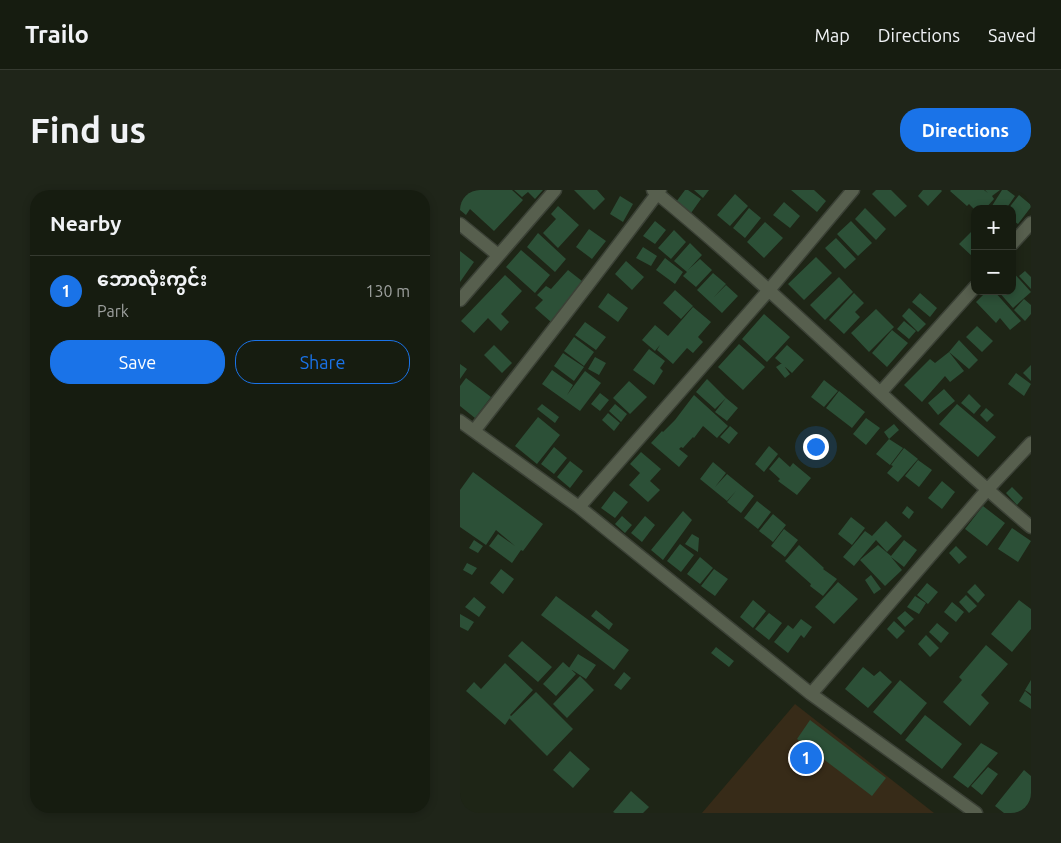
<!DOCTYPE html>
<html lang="en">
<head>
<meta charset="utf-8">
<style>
  :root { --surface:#161c10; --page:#1f2519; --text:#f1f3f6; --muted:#9ea19f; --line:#353a30; --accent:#1a73e8 }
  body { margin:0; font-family:Ubuntu,"Noto Sans Myanmar",sans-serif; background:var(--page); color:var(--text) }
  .controls { position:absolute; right:15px; top:15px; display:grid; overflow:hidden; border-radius:10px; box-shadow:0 2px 8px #0003 }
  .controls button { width:45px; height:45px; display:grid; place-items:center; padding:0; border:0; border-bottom:1px solid var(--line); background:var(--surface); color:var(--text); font:25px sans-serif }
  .you { position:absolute; left:355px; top:256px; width:18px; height:18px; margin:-12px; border:4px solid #fff; border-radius:50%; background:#1a73e8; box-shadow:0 0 0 8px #1a73e833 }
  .badge { display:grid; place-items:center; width:32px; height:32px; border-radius:50%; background:var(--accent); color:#fff; font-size:16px; font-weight:700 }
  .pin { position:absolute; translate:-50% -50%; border:2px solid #fff; box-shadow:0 1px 5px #0006 }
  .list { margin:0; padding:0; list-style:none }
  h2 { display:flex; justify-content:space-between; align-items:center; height:65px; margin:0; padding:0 20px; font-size:21px }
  h2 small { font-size:16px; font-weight:400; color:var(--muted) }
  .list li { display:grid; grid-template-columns:32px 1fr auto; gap:15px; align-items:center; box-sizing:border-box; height:70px; padding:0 20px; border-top:1px solid var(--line) }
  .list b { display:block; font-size:19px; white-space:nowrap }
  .list p { margin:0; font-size:16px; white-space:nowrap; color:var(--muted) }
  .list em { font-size:16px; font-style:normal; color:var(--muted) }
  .actions { display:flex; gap:10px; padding:15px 20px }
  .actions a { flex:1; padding:11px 0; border:1px solid var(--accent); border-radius:20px; text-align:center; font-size:18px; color:var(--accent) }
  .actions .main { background:var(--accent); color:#fff }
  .map { position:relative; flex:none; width:571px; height:623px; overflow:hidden; border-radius:20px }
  header { display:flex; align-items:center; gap:30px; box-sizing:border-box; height:70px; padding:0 25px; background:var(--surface); border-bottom:1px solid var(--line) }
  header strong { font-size:24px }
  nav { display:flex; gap:28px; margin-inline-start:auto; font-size:18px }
  .intro { display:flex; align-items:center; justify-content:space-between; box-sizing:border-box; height:120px; padding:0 30px }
  h1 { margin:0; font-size:35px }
  .button { padding:12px 22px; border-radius:20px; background:var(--accent); color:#fff; font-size:18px; font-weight:700 }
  main { display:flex; gap:30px; padding:0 30px }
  aside { flex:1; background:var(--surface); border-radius:20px; box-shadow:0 2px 8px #0003 }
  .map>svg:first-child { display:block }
</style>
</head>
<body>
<header>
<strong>Trailo</strong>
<nav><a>Map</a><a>Directions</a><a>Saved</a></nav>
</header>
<div class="intro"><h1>Find us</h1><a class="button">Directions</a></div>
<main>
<aside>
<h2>Nearby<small></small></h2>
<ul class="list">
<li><span class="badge">1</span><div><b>ဘောလုံးကွင်း</b><p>Park</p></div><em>130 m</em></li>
</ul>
<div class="actions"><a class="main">Save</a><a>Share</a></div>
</aside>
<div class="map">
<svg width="571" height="623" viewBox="0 0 571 623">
  <rect width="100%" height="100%" fill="#1e2516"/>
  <path fill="#372b18" d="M335,514L474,623H242Z"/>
  <path fill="#2c5037" d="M0,0H7L0,8Z
    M10,0H52L63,10L34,41L10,19L6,25L0,20V11Z
    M54,0H83L75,9L68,2L62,7Z
    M114,0H137L145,9L134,20Z
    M225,0H228L241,9L231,23L216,12Z
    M234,0H249L243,8Z
    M331,0H354L366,11L357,22Z
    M416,0H431L447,16L435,27L412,4Z
    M463,0H481L482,1L468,16L458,6Z
    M491,0H524L528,3L525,0H540L532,6L534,9L525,19H514L509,14L507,16L490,1Z
    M542,0H547L555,6L546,19H530Z
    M275,4L288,16L270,36L257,25Z
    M559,5L571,15V17L558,34L552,30V19H548Z
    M160,6L173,14L163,32L150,24Z
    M324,12L340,26L330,38L313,25Z
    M98,16L119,35L98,58L83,43L96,29L91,24Z
    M289,18L301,28L285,48L273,38Z
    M405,18L426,39L416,50L395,29Z
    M195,31L206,40L195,54L183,46Z
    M391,31L412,53L398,66L377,44Z
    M305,32L323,48L304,68L287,52Z
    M129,39L146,51L132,69L116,57Z
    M214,40L226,52L211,69L198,58Z
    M511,42L515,45V65L513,67L499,54Z
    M78,43L106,69L95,82L67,57Z
    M376,48L396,69L385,79L365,58Z
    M230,53L242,65L228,80L240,69L252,80L236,97L223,86L227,82L214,71Z
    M183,57L197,66L191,76L176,68Z
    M61,60L90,85L75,103L46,77Z
    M0,61L14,72L0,92Z
    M356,67L372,83L344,110L328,94Z
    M205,68L223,82L215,94L196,80Z
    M166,71L184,87L172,100L155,84Z
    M108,80L122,91L91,132L75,118L83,110L77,105L86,96L91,99Z
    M552,81L571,102L553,118L538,101H552Z
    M565,81L571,87V99L559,86Z
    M253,83L266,94L254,107L266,95L278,106L262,123L237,100Z
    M45,85L62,101L41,124L49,132L41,141L28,128L14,143L1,131Z
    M379,87L393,102L365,130L350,115Z
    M215,100L233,116L221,129L203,113Z
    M527,101H534L561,131L550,140L540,128L536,133L516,112Z
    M148,103L168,118L158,132L138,117Z
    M394,103L404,113L395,122L400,127L384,144L369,130Z
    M460,103L477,118L470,127L452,112Z
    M564,109L571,115V124L565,131L554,120Z
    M233,117L251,132L238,147L243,152L233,163L227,158L213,174L197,160L200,155L195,161L182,150L195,135L208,146Z
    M449,118L466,134L458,142L442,126Z
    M416,119L434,137L409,162L391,143Z
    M304,124L330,147L307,172L282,149Z
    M444,131L456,141L449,149L437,139Z
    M125,132L146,147L136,160L115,145Z
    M517,136L533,151L522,162L506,147Z
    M432,140L448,153L427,177L412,163Z
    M114,147L134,162L124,176L104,161Z
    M499,150L518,170L509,179L489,162Z
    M279,154L305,177L283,200L258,177Z
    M34,155L52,173L42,183L24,165Z
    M327,155L344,170L332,183L315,168Z
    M189,159L205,171L200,178L203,181L194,195L173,180Z
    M489,162L504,181L490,192L485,186L462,212L444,195L470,169L475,173Z
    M103,163L124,177L114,191L94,176Z
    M135,167L146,173L139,185L128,179Z
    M322,173L330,184L325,188L316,177Z
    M0,174L7,179L0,189Z
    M571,175V191L563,183Z
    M92,180L113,195L107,205L125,181L141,193L120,221L82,194Z
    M556,183L571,194L564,206L548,194Z
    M6,188L31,207L15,228L0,216V196Z
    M247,189L266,208L255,219L236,202Z
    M364,190L378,201L364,217L351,207Z
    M169,191L187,207L170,224L153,208Z
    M484,199L495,211L478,225L468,213Z
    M379,201L405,222L392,238L366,218Z
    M140,203L149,210L140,221L131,214Z
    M509,204L521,216L514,224L501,213Z
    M234,205L268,236L257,248L243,236L234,248L233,247L223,258L221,257L219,259L228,266L219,277L191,253L202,241L203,242L215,230Z
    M266,208L278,218L267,231L255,222Z
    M82,214L99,227L95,233L77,219Z
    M155,214L167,224L161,232L149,221Z
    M497,214L536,247L518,267L479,234Z
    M526,218L534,225L527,232L520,225Z
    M148,223L160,233L154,241L142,230Z
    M78,227L100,245L77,274L55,256Z
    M406,228L420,238L406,255L393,244Z
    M434,234L439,240L429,249L424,242Z
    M270,236L278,243L269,254L260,247Z
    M429,249L443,258L430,275L416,264Z
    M309,256L318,264L304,282L295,274Z
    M94,257L107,268L94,284L81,274Z
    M444,258L458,269L438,292L427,283L433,276L431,275Z
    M181,262L201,279L190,291L200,300L188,312L169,295L180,283L170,274Z
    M319,267L330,277L333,273L351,288L337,305L318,291L320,289L309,279Z
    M458,270L472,280L459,297L445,286Z
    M110,271L123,281L110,298L97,287Z
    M253,272L266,283L255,297L267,284L294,306L281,323L267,312L276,301L267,311L240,289Z
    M13,282L83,334L63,361L61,360L52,373L29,356L38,344L55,356L36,340L26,355L0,337V300Z
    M482,291L495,302L482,319L468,308Z
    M552,297L563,308L557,315L546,303Z
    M154,301L168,312L155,328L141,318Z
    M297,311L311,322L298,339L284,328Z
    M447,316L454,322L449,329L442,323Z
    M523,316L545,333L527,356L505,339Z
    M223,321L232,330L203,370L191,360Z
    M313,324L326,335L313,352L299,341Z
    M162,326L172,335L165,343L155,334Z
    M185,326L195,335L182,352L171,343Z
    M391,327L405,338L392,355L378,344Z
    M426,331L442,346L427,362L416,350L394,376L383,367L405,341L412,346Z
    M552,338L571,351L558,372L538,359Z
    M324,339L338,350L325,367L311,356Z
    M232,344L239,348L238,362L225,354Z
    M14,350L23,356L18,363L9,358Z
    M444,350L457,360L444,377L431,367L442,380L425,396L400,370L418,355L431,366Z
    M220,354L234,365L221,382L207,371Z
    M339,355L364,378L363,379L377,389L363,406L350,396L351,394L325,371Z
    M496,356L507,367L499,374L489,363Z
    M240,367L253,378L240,394L227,384Z
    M7,373L17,378L12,385L3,380Z
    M41,379L54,389L43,404L30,393Z
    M254,379L268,389L255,406L241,396Z
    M411,385L421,399L414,404L405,390Z
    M378,392L398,409L374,434L355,417Z
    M467,393L478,402L468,414L457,405Z
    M515,394L525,405L518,413L507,402Z
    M506,405L517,416L509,423L499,412Z
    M96,406L169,460L154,480L81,425Z
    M455,406L466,413L459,424L447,417Z
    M14,407L26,417L19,427L5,417Z
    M293,410L306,421L293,438L280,427Z
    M559,410L571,419V439L552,462L531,444Z
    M492,412L504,422L496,432L484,422Z
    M136,420L153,434L149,440L131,426Z
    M445,421L454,429L445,437L437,428Z
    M309,423L322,433L309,450L295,439Z
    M0,424L14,432L8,441L0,437Z
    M341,429L352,437L344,448L341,445L328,463L314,452L328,435L333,439Z
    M434,431L445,441L437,449L427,439Z
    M477,433L489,443L481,453L469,442Z
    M466,445L479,458L470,467L458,454Z
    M62,451L92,477L78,492L48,466Z
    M526,455L548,474L521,505L529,513L510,536L483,512L502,490L499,487Z
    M256,457L274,471L269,477L251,463Z
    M118,464L136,475L126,489L109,478Z
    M103,472L116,484L96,506L83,494Z
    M45,473L73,500L50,525L51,526L45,535L6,501L14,492L21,499Z
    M403,477L414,486L420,481L432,492L408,518L385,499Z
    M164,482L171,488L161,500L154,495Z
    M120,486L134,500L107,528L93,514Z
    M440,490L467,513L441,545L413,522Z
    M571,490V504L565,500Z
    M565,501L571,506V519L559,511Z
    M76,502L113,539L87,566L49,528Z
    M465,525L502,554L482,579L445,550Z
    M350,530L426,588L412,606L337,549Z
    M521,553L538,563L508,598L493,587Z
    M110,561L130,579L113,598L93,580Z
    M528,577L538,584L522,605L511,596Z
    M564,580L571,586V623H544L535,616Z
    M171,601L189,617L183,623H155L153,622Z"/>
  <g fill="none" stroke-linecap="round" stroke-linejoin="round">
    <g stroke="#3b4136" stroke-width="15">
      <path id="street" d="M193,0C324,107 442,229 571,337
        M0,34L38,65
        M552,54L571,33
        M0,110L95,0
        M421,202L515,97
        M0,231L119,317L351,504L516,623
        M14,241C77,161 139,81 200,0
        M119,317L309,100L393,0
        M351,504L527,300L571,253"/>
    </g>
    <use href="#street" stroke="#575f4e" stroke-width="12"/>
  </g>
</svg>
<div class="controls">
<button>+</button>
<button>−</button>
</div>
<div class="you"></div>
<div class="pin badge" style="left:346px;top:568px">1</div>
</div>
</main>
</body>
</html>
